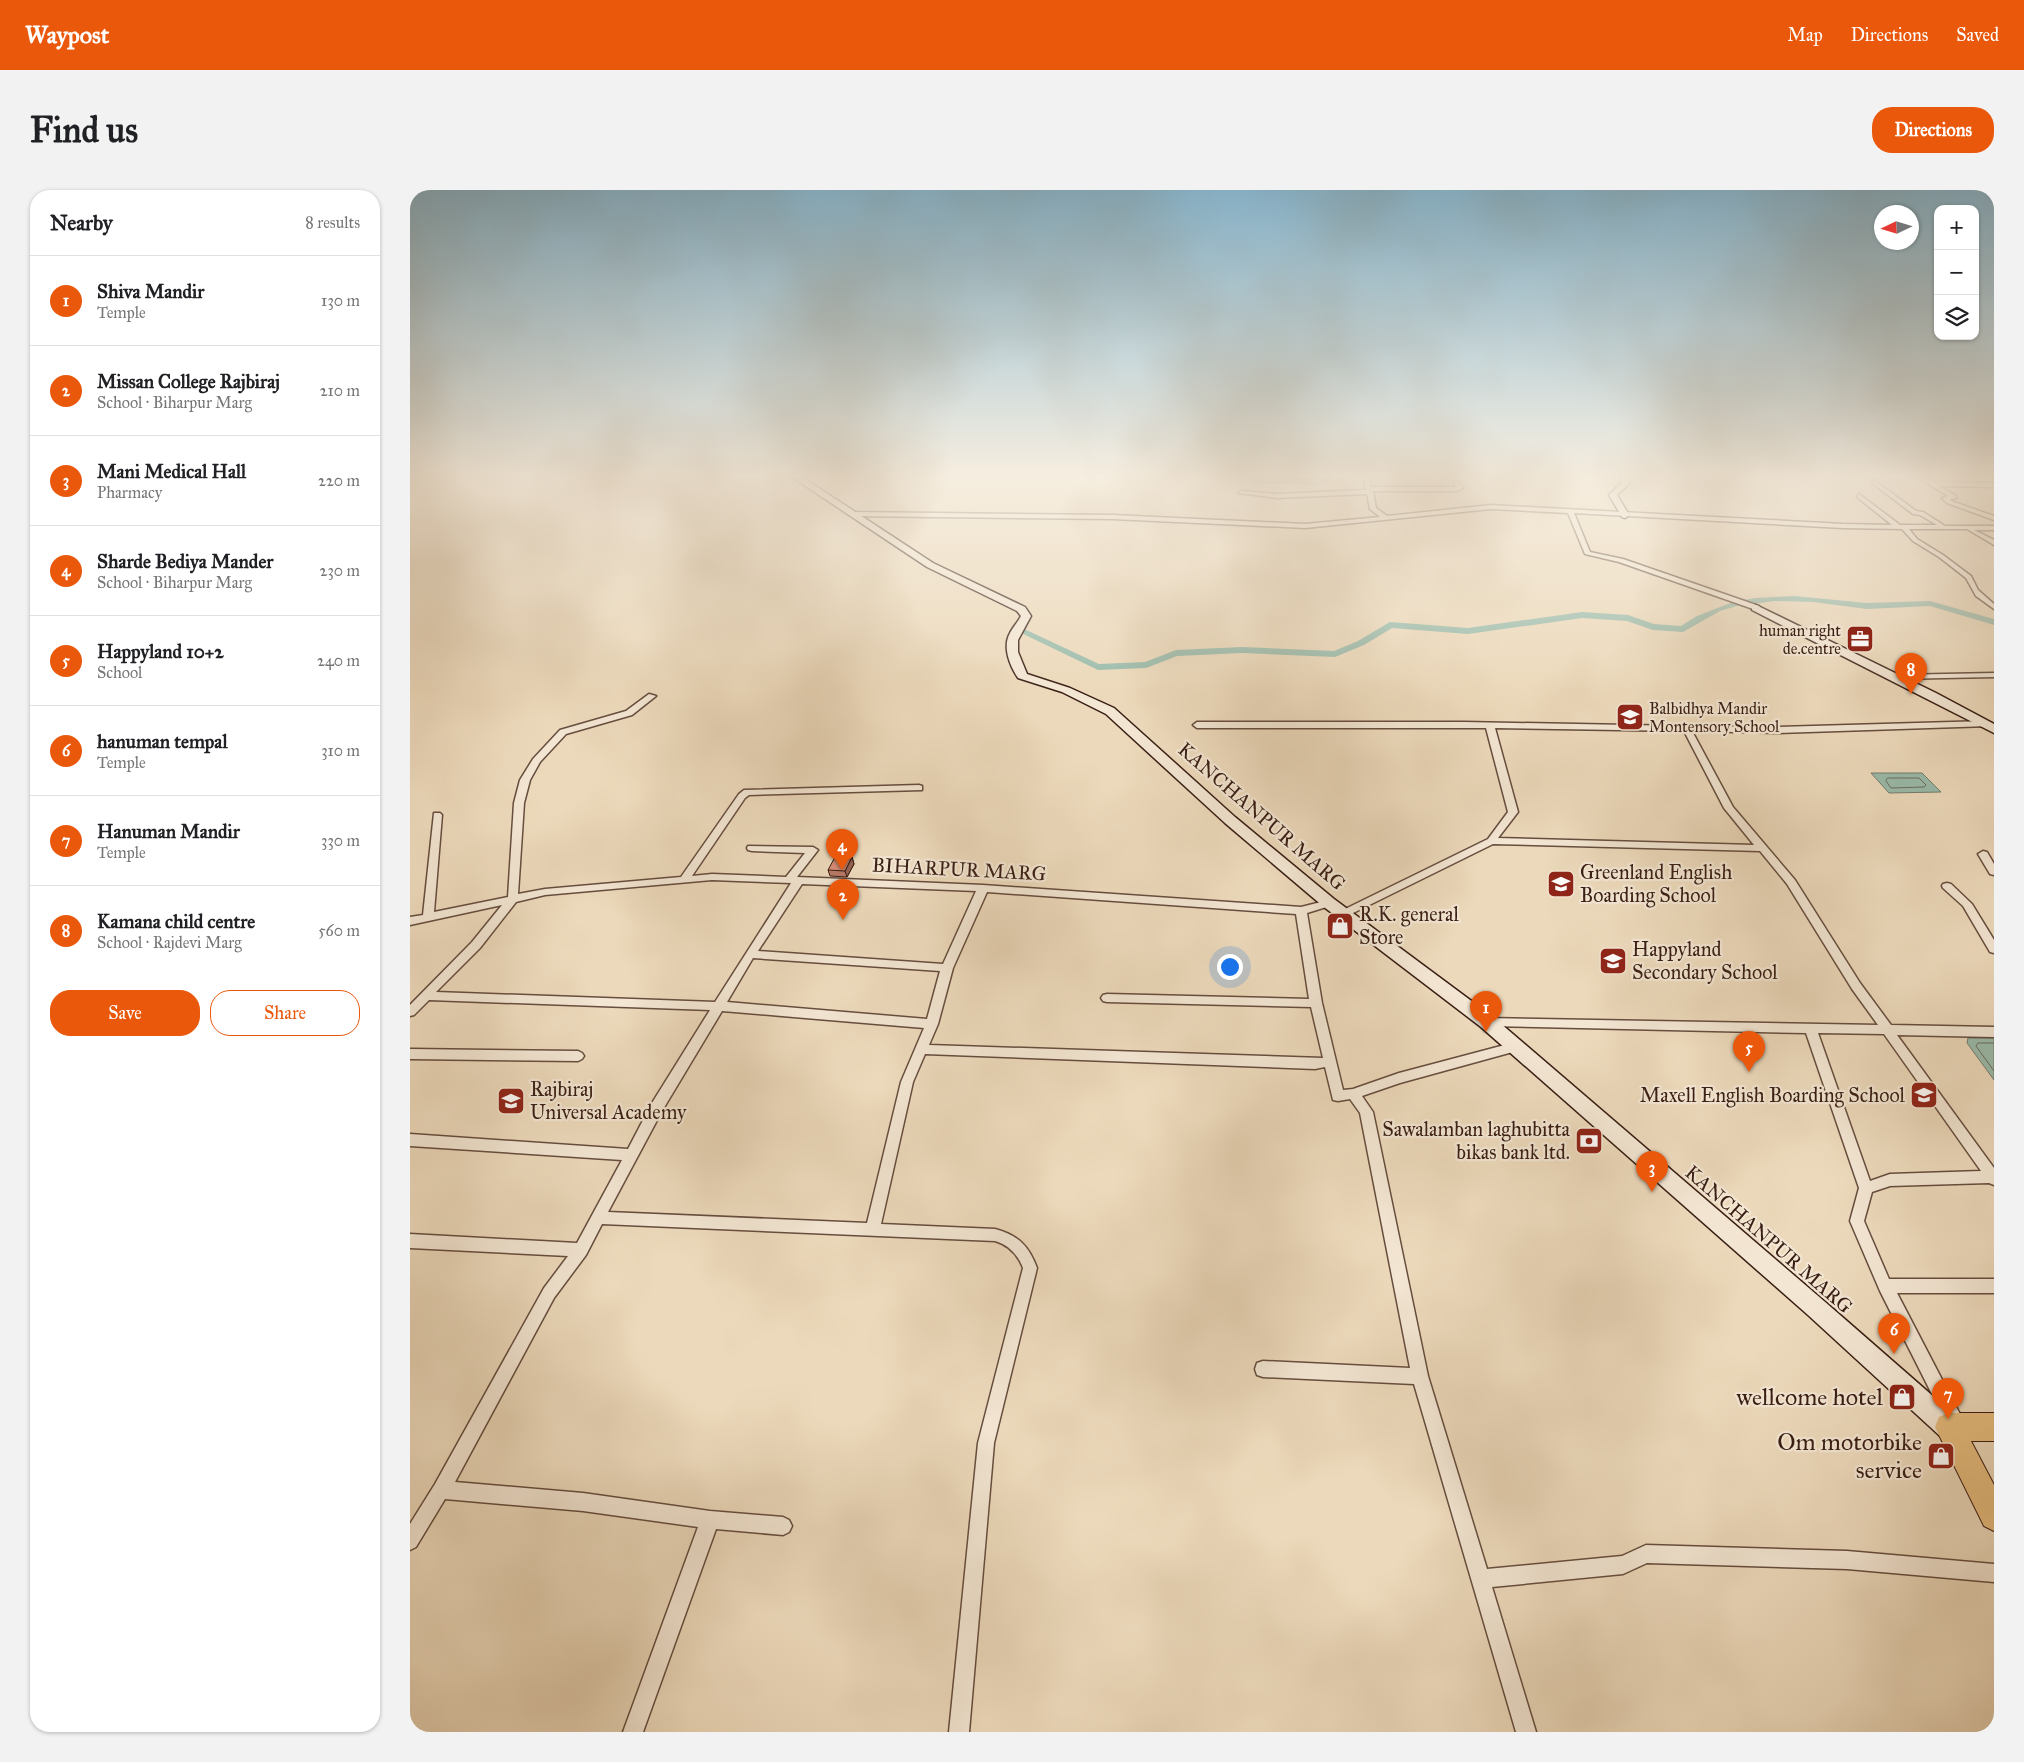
<!DOCTYPE html>
<html lang="en">
<head>
<meta charset="utf-8">
<style>
  :root { --surface:#fff; --page:#f2f2f2; --text:#202124; --muted:#757577; --line:#e0e0e0; --accent:#ea580c }
  body { margin:0; font-family:"IM FELL Great Primer",serif; background:var(--page); color:var(--text) }
  .controls { position:absolute; right:15px; top:15px; display:grid; overflow:hidden; border-radius:10px; box-shadow:0 1px 4px #0004 }
  .controls button { width:45px; height:45px; display:grid; place-items:center; padding:0; border:0; border-bottom:1px solid var(--line); background:var(--surface); color:var(--text); font:25px sans-serif }
  .compass { position:absolute; left:1464px; top:15px; width:45px; height:45px; border-radius:50%; background:var(--surface); box-shadow:0 1px 4px #0004; rotate:266deg }
  .you { position:absolute; left:819px; top:776px; width:18px; height:18px; margin:-12px; border:4px solid #fff; border-radius:50%; background:#1a73e8; box-shadow:0 0 0 8px #1a73e833 }
  .badge { display:grid; place-items:center; width:32px; height:32px; border-radius:50%; background:var(--accent); color:#fff; font-size:16px; font-weight:700 }
  .pin { position:absolute; translate:-50% -41px; filter:drop-shadow(0 1px 2px #0008) }
  .pin::after { content:''; position:absolute; top:26px; width:18px; height:15px; background:inherit; clip-path:polygon(0 0,100% 0,50% 100%) }
  .list { margin:0; padding:0; list-style:none }
  h2 { display:flex; justify-content:space-between; align-items:center; height:65px; margin:0; padding:0 20px; font-size:21px }
  h2 small { font-size:16px; font-weight:400; color:var(--muted) }
  .list li { display:grid; grid-template-columns:32px 1fr auto; gap:15px; align-items:center; box-sizing:border-box; height:90px; padding:0 20px; border-top:1px solid var(--line) }
  .list b { display:block; font-size:19px; white-space:nowrap }
  .list p { margin:0; font-size:16px; white-space:nowrap; color:var(--muted) }
  .list em { font-size:16px; font-style:normal; color:var(--muted) }
  .actions { display:flex; gap:10px; padding:15px 20px }
  .actions a { flex:1; padding:11px 0; border:1px solid var(--accent); border-radius:20px; text-align:center; font-size:18px; color:var(--accent) }
  .actions .main { background:var(--accent); color:#fff }
  .icon { flex:none; width:28px; height:28px; fill:none; stroke:currentColor; stroke-width:2; stroke-linecap:round; stroke-linejoin:round }
  .map { position:relative; flex:none; width:1584px; height:1542px; overflow:hidden; border-radius:20px }
  header { display:flex; align-items:center; gap:30px; box-sizing:border-box; height:70px; padding:0 25px; background:var(--accent); color:#fff }
  header strong { font-size:24px }
  nav { display:flex; gap:28px; margin-inline-start:auto; font-size:18px }
  .intro { display:flex; align-items:center; justify-content:space-between; box-sizing:border-box; height:120px; padding:0 30px }
  h1 { margin:0; font-size:35px }
  .button { padding:12px 22px; border-radius:20px; background:var(--accent); color:#fff; font-size:18px; font-weight:700 }
  main { display:flex; gap:30px; padding:0 30px }
  aside { flex:1; background:var(--surface); border-radius:20px; box-shadow:0 1px 4px #0004 }
  .map>svg:first-child { display:block }
</style>
</head>
<body>
<header>
<strong>Waypost</strong>
<nav><a>Map</a><a>Directions</a><a>Saved</a></nav>
</header>
<div class="intro"><h1>Find us</h1><a class="button">Directions</a></div>
<main>
<aside>
<h2>Nearby<small>8 results</small></h2>
<ul class="list">
<li><span class="badge">1</span><div><b>Shiva Mandir</b><p>Temple</p></div><em>130 m</em></li>
<li><span class="badge">2</span><div><b>Missan College Rajbiraj</b><p>School · Biharpur Marg</p></div><em>210 m</em></li>
<li><span class="badge">3</span><div><b>Mani Medical Hall</b><p>Pharmacy</p></div><em>220 m</em></li>
<li><span class="badge">4</span><div><b>Sharde Bediya Mander</b><p>School · Biharpur Marg</p></div><em>230 m</em></li>
<li><span class="badge">5</span><div><b>Happyland 10+2</b><p>School</p></div><em>240 m</em></li>
<li><span class="badge">6</span><div><b>hanuman tempal</b><p>Temple</p></div><em>310 m</em></li>
<li><span class="badge">7</span><div><b>Hanuman Mandir</b><p>Temple</p></div><em>330 m</em></li>
<li><span class="badge">8</span><div><b>Kamana child centre</b><p>School · Rajdevi Marg</p></div><em>560 m</em></li>
</ul>
<div class="actions"><a class="main">Save</a><a>Share</a></div>
</aside>
<div class="map">
<svg width="1584" height="1542" viewBox="0 0 1584 1542">
  <rect width="100%" height="100%" fill="#ecd9bb"/>
  <filter id="stains"><feTurbulence type="fractalNoise" baseFrequency=".004" numOctaves="4"/><feColorMatrix values="0 0 0 0 .2 0 0 0 0 .09 0 0 0 0 .02 0 0 0 .5 -.17"/></filter>
  <radialGradient id="worn" r=".72"><stop offset=".6" stop-color="#630" stop-opacity="0"/><stop offset="1" stop-color="#630" stop-opacity=".3"/></radialGradient>
  <path fill="#99bbab" stroke="#737c6f" d="M843,285H920L921,288L915,293L910,294L849,293L842,291Z
    M1461,583H1512L1531,602L1479,603Z
    M1558,848H1584V890L1557,853Z"/>
  <g fill="none" stroke-linecap="round" stroke-linejoin="round">
    <path stroke="#696c60" stroke-width="1" d="M847,285L849,288L910,289L915,285
      M1478,588H1509L1516,595L1514,597L1481,598L1476,591Z
      M1584,853H1568L1566,856L1584,881"/>
    <path fill="#99bbab" fill-rule="evenodd" d="M1384,406L1457,413L1520,411L1584,429V435L1520,416L1457,419L1403,412L1364,411L1327,416L1310,421L1273,442L1243,440L1217,431L1172,428L1058,444L982,438L954,455L925,467L832,463L767,466L736,478L688,480L603,439L610,437L689,474L735,472L766,460L832,457L924,461L948,451L980,432L1058,438L1172,422L1218,425L1244,434L1271,436L1287,426L1323,412L1345,408Z"/>
    <g stroke="#664d3e" stroke-width="3">
      <path id="street" d="M953,285H959L961,297H1046L1044,293L1047,291L1053,298L1047,301H963L966,318L977,326L1081,315L1433,334L1482,335L1447,307L1449,304L1490,335H1527L1510,325L1503,324L1462,293L1464,290L1506,321L1513,322L1535,336H1584V340H1564L1584,350V355L1557,339H1499L1507,349L1533,365L1561,386L1568,400L1584,414V419L1566,406L1556,388L1529,367L1503,351L1492,339L1433,338L1164,323L1180,362L1213,369L1349,416L1350,418L1346,420L1209,372L1175,364L1158,323L1081,319L895,338L703,329L443,326L440,324L443,322L703,325L895,334L970,327L960,319L957,304L867,308L828,303L831,301L867,304L956,300Z
        M1504,285H1511L1524,292L1584,293V297L1529,296L1546,306V308L1540,309L1541,311L1584,326V330L1537,313L1532,308L1538,306Z
        M1584,483V487L1485,489L1481,487L1485,485Z
        M239,504L246,506L222,525L156,544L130,572L120,590L114,613L108,704L135,699L271,687L329,604L334,600L509,595L512,596V600L339,605L335,608L282,686L302,684L376,687L395,663L342,661L338,660L337,658L338,656L403,657L408,660L387,687L573,695L891,717L919,710L923,711L924,713L923,715L897,723L912,813L933,900L943,899L989,883L1106,852L1110,854L1112,857L1110,860L990,893L952,906L963,922L1018,1186L1077,1379L1212,1366L1236,1355L1437,1361L1584,1374V1392L1437,1379L1237,1373L1213,1384L1082,1397L1126,1542H1106L1004,1194L853,1187L847,1185L845,1179L847,1173L853,1171L1000,1178L950,923L940,909L928,911L923,910L915,877L905,879L515,864L503,892L471,1034L585,1039C608,1045 619,1056 627,1078L584,1253L559,1542H539L568,1253L613,1078C608,1065 599,1055 585,1051L192,1034L176,1065L144,1108L45,1292L173,1303L300,1321L373,1327L379,1330L382,1336L379,1342L373,1345L306,1339L233,1542H213L288,1337L173,1321L35,1309L6,1357L0,1360V1334L25,1294L134,1098L158,1066L0,1058V1044L167,1053L212,970L0,956V944L218,959L242,913L300,820L19,810L4,825L0,826V815L62,752L92,715L0,735V727L13,725L24,623H30L32,625L24,722L98,707L104,613L110,590L123,569L150,540L216,521ZM302,690L381,693L305,812L26,802L70,758L106,712L135,705ZM392,694L566,701L533,774L348,761ZM577,702L886,724L899,809L697,804L693,805L691,808L693,811L697,812L901,817L913,868L519,855L528,834L543,778ZM343,768L530,781L517,829L317,812ZM312,821L514,838L491,892L457,1033L198,1022L252,921Z
        M1577,531L1581,534L1580,536L1368,543L1282,541L1323,617L1385,690L1450,793L1481,835L1584,837V847L1487,845L1584,978V995L1579,993L1480,996L1462,1002L1454,1031L1479,1089H1584V1103H1487L1552,1228L1554,1234L1552,1240L1546,1242L1540,1240L1470,1101L1440,1031L1449,998L1396,843L1077,836L1073,835L1071,832L1073,829L1077,828L1468,835L1442,799L1377,694L1350,661L1083,654L933,728L928,724L929,722L1078,649L1098,622L1076,538H787L783,535L787,532H1054L1272,536L1276,534L1280,536L1368,537ZM1085,538L1274,541L1314,618L1344,655L1088,648L1108,622ZM1408,843L1474,844L1571,981L1480,984L1460,991Z
        M1573,661L1577,662L1584,674V685L1580,684L1568,664Z
        M1537,693L1541,694L1562,714L1584,750V763L1580,762L1553,716L1533,698L1532,696L1533,694Z
        M0,859L168,861L172,863L174,866L172,869L168,871L0,869Z"/>
    </g>
    <g stroke="#391e14" stroke-width="3">
      <path id="secondary" d="M379,285H389L523,373L615,417L621,426L608,450V462L617,484L660,498L704,518L825,627L924,709L1083,827L1414,1111L1548,1228L1551,1237L1548,1246L1539,1249L1530,1246L1398,1125L1071,837L914,717L815,633L696,524L652,502L608,488C600,476 592,457 600,443C603,437 608,432 611,426L607,421L517,377Z
        M1210,285H1218L1219,294L1207,305L1219,325L1215,328L1212,327L1199,305L1211,293Z
        M1346,415L1526,503L1584,534V543L1342,420V416Z"/>
    </g>
    <g stroke="#391e14" stroke-width="2">
      <path id="primary" d="M1539,1223H1584V1251H1561L1584,1295V1341L1574,1336L1525,1237L1529,1227Z"/>
    </g>
    <use href="#street" fill="#f3e6d3" fill-rule="evenodd"/>
    <use href="#secondary" fill="#f3e6d3" fill-rule="evenodd"/>
    <use href="#primary" fill="#e6bc7e" fill-rule="evenodd"/>
  </g>
  <path fill="#b97965" stroke="#391e14" d="M442,667L444,674L437,687L420,686L418,680Z"/>
  <path fill="#966352" stroke="#391e14" d="M442,667L444,674L437,687L435,681Z"/>
  <path fill="#d78d75" stroke="#391e14" d="M425,667H442L435,681L418,680Z"/>
  <linearGradient id="sky" x2="0" y2="1"><stop stop-color="#88b7d0"/><stop offset="0.57" stop-color="#f6eee0"/><stop offset="1" stop-color="#f6eee0" stop-opacity="0"/></linearGradient>
  <rect width="1584" height="501" fill="url(#sky)"/>
  <defs>
    <g id="office-square" transform="scale(1.4375)"><rect x="-9" y="-9" width="18" height="18" rx="4" fill="#8f2418" stroke="#f3e6d3"/><path d="M-6-3h4V-5.5h4V-3h4V5H-6ZM-1-4.5V-3h2v-1.5ZM-6 0V1H6V0Z" fill="#fff"/></g>
    <g id="school-square" transform="scale(1.4375)"><rect x="-9" y="-9" width="18" height="18" rx="4" fill="#8f2418" stroke="#f3e6d3"/><path d="M0-5L7-2L0 1L-7-2ZM-4 1L0 2.5L4 1V4Q0 6-4 4Z" fill="#fff"/></g>
    <g id="shop-square" transform="scale(1.4375)"><rect x="-9" y="-9" width="18" height="18" rx="4" fill="#8f2418" stroke="#f3e6d3"/><path d="M-5-2.5h2.3a2.7 3.5 0 0 1 5.4 0H5L5.5 6h-11ZM-1.5-2.5h3a1.5 2.3 0 0 0-3 0Z" fill="#fff"/></g>
    <g id="bank-square" transform="scale(1.4375)"><rect x="-9" y="-9" width="18" height="18" rx="4" fill="#8f2418" stroke="#f3e6d3"/><path d="M-6-4H6V4H-6ZM0-2.3a2.3 2.3 0 1 0 0 4.6a2.3 2.3 0 1 0 0-4.6Z" fill="#fff"/></g>
  </defs>
  <g fill-rule="evenodd">
    <use href="#office-square" x="1450" y="449"/>
    <use href="#school-square" x="1220" y="527"/>
    <use href="#school-square" x="1151" y="694"/>
    <use href="#shop-square" x="930" y="736"/>
    <use href="#school-square" x="1203" y="771"/>
    <use href="#school-square" x="1514" y="905"/>
    <use href="#school-square" x="101" y="911"/>
    <use href="#bank-square" x="1179" y="951"/>
    <use href="#shop-square" x="1492" y="1207"/>
    <use href="#shop-square" x="1531" y="1266"/>
  </g>
  <g text-anchor="middle" dominant-baseline="central" stroke-width="4.5" stroke-linejoin="round" paint-order="stroke">
    <g font-size="16" fill="#391e14" stroke="#f3e6d3" text-anchor="end">
      <text x="1431" y="440">human right<tspan x="1431" dy="18">de.centre</tspan></text>
      <text x="1239" y="518" text-anchor="start">Balbidhya Mandir<tspan x="1239" dy="18">Montensory School</tspan></text>
    </g>
    <g font-size="20" fill="#391e14" stroke="#f3e6d3">
      <text transform="translate(852 626) rotate(41)">KANCHANPUR MARG</text>
      <text transform="translate(549 679) rotate(3)">BIHARPUR MARG</text>
      <text transform="translate(1359 1049) rotate(41)">KANCHANPUR MARG</text>
    </g>
    <g font-size="20" fill="#391e14" stroke="#f3e6d3" text-anchor="start">
      <text x="1170" y="682">Greenland English<tspan x="1170" dy="23">Boarding School</tspan></text>
      <text x="949" y="724">R.K. general<tspan x="949" dy="23">Store</tspan></text>
      <text x="1222" y="759">Happyland<tspan x="1222" dy="23">Secondary School</tspan></text>
      <text x="120" y="899">Rajbiraj<tspan x="120" dy="23">Universal Academy</tspan></text>
      <text x="1495" y="905" text-anchor="end">Maxell English Boarding School</text>
      <text x="1160" y="939" text-anchor="end">Sawalamban laghubitta<tspan x="1160" dy="23">bikas bank ltd.</tspan></text>
    </g>
    <g font-size="24" fill="#391e14" stroke="#f3e6d3" text-anchor="end">
      <text x="1473" y="1207">wellcome hotel</text>
      <text x="1512" y="1252">Om motorbike<tspan x="1512" dy="28">service</tspan></text>
    </g>
  </g>
  <rect width="100%" height="100%" filter="url(#stains)"/>
  <rect width="100%" height="100%" fill="url(#worn)"/>
</svg>
<div class="controls">
<button>+</button>
<button>−</button>
<button><svg class="icon" aria-label="layers" viewBox="0 0 24 24"><path d="M12 4l9 5-9 5-9-5zM3 14l9 5 9-5"/></svg></button>
</div>
<svg class="compass" viewBox="-18 -18 36 36"><path d="M0-13l5 13h-10z" fill="#e53935"/><path d="M0 13l5-13h-10z" fill="#757577"/></svg>
<div class="you"></div>
<div class="pin badge" style="left:1076px;top:842px">1</div>
<div class="pin badge" style="left:433px;top:730px">2</div>
<div class="pin badge" style="left:1242px;top:1002px">3</div>
<div class="pin badge" style="left:432px;top:680px">4</div>
<div class="pin badge" style="left:1339px;top:882px">5</div>
<div class="pin badge" style="left:1484px;top:1164px">6</div>
<div class="pin badge" style="left:1538px;top:1229px">7</div>
<div class="pin badge" style="left:1501px;top:504px">8</div>
</div>
</main>
</body>
</html>
